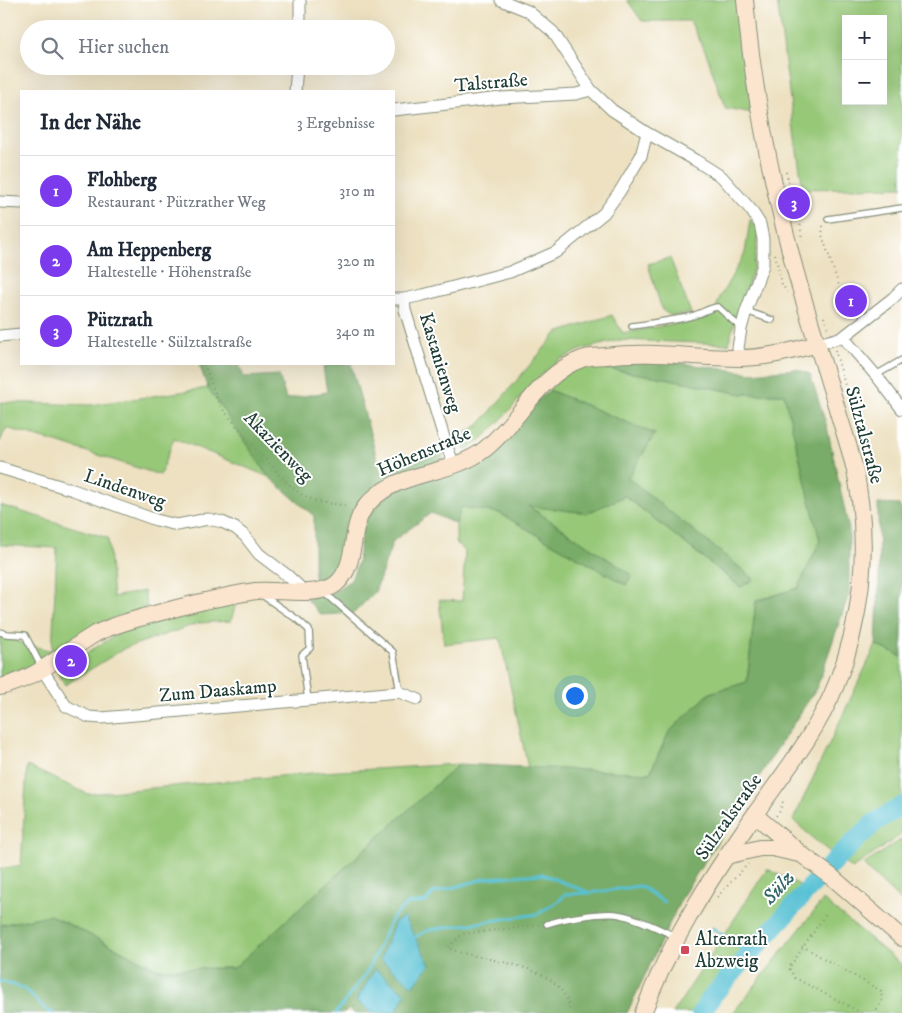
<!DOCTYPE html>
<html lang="de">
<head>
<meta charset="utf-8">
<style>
  :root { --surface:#fff; --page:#f2f2f3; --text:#1f2937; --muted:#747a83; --line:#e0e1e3; --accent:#7c3aed }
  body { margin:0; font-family:"IM FELL DW Pica",serif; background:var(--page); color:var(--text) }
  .controls { position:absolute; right:15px; top:15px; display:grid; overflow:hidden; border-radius:0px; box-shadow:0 5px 20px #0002 }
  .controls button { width:45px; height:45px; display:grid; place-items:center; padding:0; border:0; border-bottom:1px solid var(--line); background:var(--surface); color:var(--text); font:25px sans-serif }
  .you { position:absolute; left:574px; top:695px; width:18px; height:18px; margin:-12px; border:4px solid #fff; border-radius:50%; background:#1a73e8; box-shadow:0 0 0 8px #1a73e833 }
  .badge { display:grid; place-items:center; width:32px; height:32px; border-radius:50%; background:var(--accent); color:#fff; font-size:16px; font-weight:700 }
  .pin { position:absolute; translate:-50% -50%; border:2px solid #fff; box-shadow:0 1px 5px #0006 }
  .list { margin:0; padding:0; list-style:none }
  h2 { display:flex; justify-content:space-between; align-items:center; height:65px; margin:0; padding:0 20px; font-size:21px }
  h2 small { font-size:16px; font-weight:400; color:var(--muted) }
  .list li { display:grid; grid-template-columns:32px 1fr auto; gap:15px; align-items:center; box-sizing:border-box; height:70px; padding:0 20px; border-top:1px solid var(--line) }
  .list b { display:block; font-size:19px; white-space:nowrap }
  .list p { margin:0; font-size:16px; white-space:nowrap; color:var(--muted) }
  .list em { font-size:16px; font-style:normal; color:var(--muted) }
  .icon { flex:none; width:28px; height:28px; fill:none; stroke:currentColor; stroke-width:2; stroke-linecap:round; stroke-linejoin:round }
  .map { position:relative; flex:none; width:902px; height:1013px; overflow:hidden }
  .search { position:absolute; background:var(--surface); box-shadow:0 5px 20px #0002; left:20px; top:20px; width:375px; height:55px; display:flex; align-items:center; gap:12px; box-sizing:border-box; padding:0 18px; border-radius:28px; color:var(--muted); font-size:19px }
  .panel { position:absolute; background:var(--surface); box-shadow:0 5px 20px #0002; left:20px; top:90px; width:375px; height:275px; border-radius:0px }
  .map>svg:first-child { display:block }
</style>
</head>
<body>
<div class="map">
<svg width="902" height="1013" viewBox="0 0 902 1013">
  <rect width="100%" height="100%" fill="#fff"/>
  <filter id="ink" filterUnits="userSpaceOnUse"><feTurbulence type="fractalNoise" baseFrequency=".02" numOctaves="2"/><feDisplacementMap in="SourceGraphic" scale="10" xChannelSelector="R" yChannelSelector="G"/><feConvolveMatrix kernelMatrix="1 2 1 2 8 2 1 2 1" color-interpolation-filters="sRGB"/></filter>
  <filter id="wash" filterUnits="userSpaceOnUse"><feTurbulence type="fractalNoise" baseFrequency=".0096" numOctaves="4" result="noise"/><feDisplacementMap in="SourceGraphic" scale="20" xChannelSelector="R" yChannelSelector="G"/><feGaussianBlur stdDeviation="1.12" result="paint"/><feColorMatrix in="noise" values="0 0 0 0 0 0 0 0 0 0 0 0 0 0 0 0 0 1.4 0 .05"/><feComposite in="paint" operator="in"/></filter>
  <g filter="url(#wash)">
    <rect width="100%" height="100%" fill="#ede1c1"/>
    <path fill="#97c878" stroke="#5b8256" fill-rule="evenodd" d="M627,0H738L740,28L753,113L725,108L706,53L690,21H642Z
      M777,0H902V187L803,189L795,138ZM846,19H883V101H846Z
      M750,220L758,229C757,241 756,254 754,265C747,292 734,317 729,344L620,340L583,349L559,360L540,376L500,421L479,442L465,450L454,439L479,425L557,333L612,315L623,333L706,318L715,311L720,297L745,253Z
      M670,258L691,313L671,316L662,310L648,264Z
      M582,365L665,378L742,394H784L820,541L798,588L756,601L747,682L710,693L669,732L650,773L528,768L500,638L444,644L439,600L462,601L465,551L456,543V524L461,507L499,513L626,585L632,575L527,505L587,513L625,496L740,587L754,579L628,478L655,434L549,390L564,375Z
      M208,388L269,477L174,438L160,475L63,444L6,428L0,442V402L91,405Z
      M0,505L108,538L113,597L144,591L147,607L109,620L52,651L27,670L0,677V637L52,651L57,548L0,545Z
      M236,603L231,621L199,623L125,648L65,685L57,672L120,632L197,609Z
      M876,645L902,657V834L852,869L817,842L793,820Z
      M459,764L234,968L158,969L50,915L0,925V869L21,865L27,766L88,794L323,772Z
      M902,839V902L863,865Z
      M767,869L802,886L703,1013H673Z
      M823,900L902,965V1013H733Z"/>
    <path fill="#79ac68" stroke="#4c744e" d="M639,357L752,373L796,369L810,374L827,427L849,530V594L817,687L683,895L627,1013H395L406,994L356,1000L373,1013H354L348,1009L345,1013H0V925L50,915L158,969L234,968L459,764L650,773L669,732L710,693L747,682L756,601L798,588L820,541L784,394H742L665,378L582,365Z
      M199,364H239L244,377L279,375L286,399L327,392L323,367L333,364H351L381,473L443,450V460L398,478L376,489L332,580L314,586V516L269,477L208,388Z
      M549,390L655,434L628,478L754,579L741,587L625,496L587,513L528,506L632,575L626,585L499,513L461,507L456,524L431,513L393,541L375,592L354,613L321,615L305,597H325L351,580L358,562L362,526L382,499L403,485L459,469Z
      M878,504L899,505L902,512V657L876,645L879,577Z"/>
    <path fill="#58c1d4" stroke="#3c7f84" d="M404,917L430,965L413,986L380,959L395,922Z
      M375,969L406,994L395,1013H373L356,1001Z"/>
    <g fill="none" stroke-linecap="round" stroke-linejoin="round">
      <path stroke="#58c1d4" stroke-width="3" d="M713,928L750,955
        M415,937L429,930L538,914L560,900L565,894L590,893
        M0,981L23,988L48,1011L53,1013
        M336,1013L367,972L392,918L407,904L426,902L433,893L488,878L542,874L590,893L640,886L664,902"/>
      <path stroke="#58c1d4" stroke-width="19" d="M701,1013L713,995L834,861L874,823L902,806"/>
    </g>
  </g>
  <g filter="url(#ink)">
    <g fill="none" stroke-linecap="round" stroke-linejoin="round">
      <g stroke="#868f7a" stroke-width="8">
        <path id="service" d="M828,219L902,208
          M746,311L772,320
          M632,326C652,323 672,321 692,316C701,314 710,307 718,307L741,328
          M876,375L902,360
          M324,592L393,652L399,686V692
          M262,595L298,620L309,630L310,648L302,655L308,700
          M0,632L6,634L25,635L42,668
          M547,924C565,918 596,913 615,914C632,915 661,930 677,937"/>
      </g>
      <g stroke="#868f7a" stroke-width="13">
        <path id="minor" d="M501,0L528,11L553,32L591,90L612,110L647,133L695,160L722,177L751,210L760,224L763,239V265L746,311L741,329L738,348L741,358
          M300,29V0
          M295,91L297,66
          M394,110L501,98L576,94L591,90
          M0,202L21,203
          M394,299H404L423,295L510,272L556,252L604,213L620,191L641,156L647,133
          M404,299L405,310L446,444L454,465
          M0,336L21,334
          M843,337L879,379L902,409
          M818,344L843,337L893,298L902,289
          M0,468L73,490L156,520L177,525L208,519L222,522L235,528L245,536L259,554L288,576L304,591
          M42,669L66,706L89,717L101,718L399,692L417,699"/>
      </g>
      <g stroke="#868f7a" stroke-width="18">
        <path id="secondary" d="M0,687C37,679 64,652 95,634C114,624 134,620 154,614C174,609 194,603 214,599C228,596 242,593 256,591C278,589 319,598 336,584C359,564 348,528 366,506C396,469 450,477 485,449C519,422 539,374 582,359C589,356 598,357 606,356C650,350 694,358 739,358C766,358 792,351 818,344
          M755,815L801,854L832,877L902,938
          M726,856L760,848H772L799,854
          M643,1013C670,941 711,877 755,814C784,773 817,732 836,685C861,623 869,554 858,487C855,464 847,441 840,419C825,367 807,315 793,262C770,176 753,89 745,0"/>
      </g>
      <path stroke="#868f7a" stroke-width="2" stroke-dasharray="1 4" stroke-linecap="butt" d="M786,172L799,214L802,240
        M823,226L822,235L842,295
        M775,254L782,284L787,292
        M824,317L828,329
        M835,350L855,420
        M204,364L220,406L254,447L287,483L301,494L318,502L349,506
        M776,816L780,811L784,798
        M717,897L748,864
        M825,915L789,968L795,978L862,1013
        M539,925L462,934L448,948C485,964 565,960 570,1013
        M802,946L881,991L882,1000L875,1013"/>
      <use href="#service" stroke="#fff" stroke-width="5.5"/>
      <use href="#minor" stroke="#fff" stroke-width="11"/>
      <use href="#secondary" stroke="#fbe5cf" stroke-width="16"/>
    </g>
  </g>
  <rect fill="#d1495b" stroke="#fff" stroke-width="2" x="680" y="945" width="10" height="10" rx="2.5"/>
  <g text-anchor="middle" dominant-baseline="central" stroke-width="4" stroke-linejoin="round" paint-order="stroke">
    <g font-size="19" fill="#1f3d34" stroke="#fff">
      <text transform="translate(491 83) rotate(-5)">Talstraße</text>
      <text transform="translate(440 363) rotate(73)">Kastanienweg</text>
      <text transform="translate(864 435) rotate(75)">Sülztalstraße</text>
      <text transform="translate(278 447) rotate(46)">Akazienweg</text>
      <text transform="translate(424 452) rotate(-23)">Höhenstraße</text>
      <text transform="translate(125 489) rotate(19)">Lindenweg</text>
      <text transform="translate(218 691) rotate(-5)">Zum Daaskamp</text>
      <text transform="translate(729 817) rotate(-55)">Sülztalstraße</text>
    </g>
    <g font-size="19" fill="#1f3d34" stroke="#fff" text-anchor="start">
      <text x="695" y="939">Altenrath<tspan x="695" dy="22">Abzweig</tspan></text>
    </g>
    <g font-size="20" font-style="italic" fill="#306564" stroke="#fff">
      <text transform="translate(779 888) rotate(-48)">Sülz</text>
    </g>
  </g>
</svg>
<div class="controls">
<button>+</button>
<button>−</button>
</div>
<div class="you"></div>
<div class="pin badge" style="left:851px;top:301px">1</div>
<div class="pin badge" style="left:71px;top:661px">2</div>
<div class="pin badge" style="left:794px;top:203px">3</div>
<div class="search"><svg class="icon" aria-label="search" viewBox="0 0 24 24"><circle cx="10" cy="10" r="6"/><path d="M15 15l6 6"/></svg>Hier suchen</div>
<section class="panel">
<h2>In der Nähe<small>3 Ergebnisse</small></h2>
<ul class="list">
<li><span class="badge">1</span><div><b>Flohberg</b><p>Restaurant · Pützrather Weg</p></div><em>310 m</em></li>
<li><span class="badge">2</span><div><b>Am Heppenberg</b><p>Haltestelle · Höhenstraße</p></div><em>320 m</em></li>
<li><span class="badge">3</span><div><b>Pützrath</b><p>Haltestelle · Sülztalstraße</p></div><em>340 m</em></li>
</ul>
</section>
</div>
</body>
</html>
